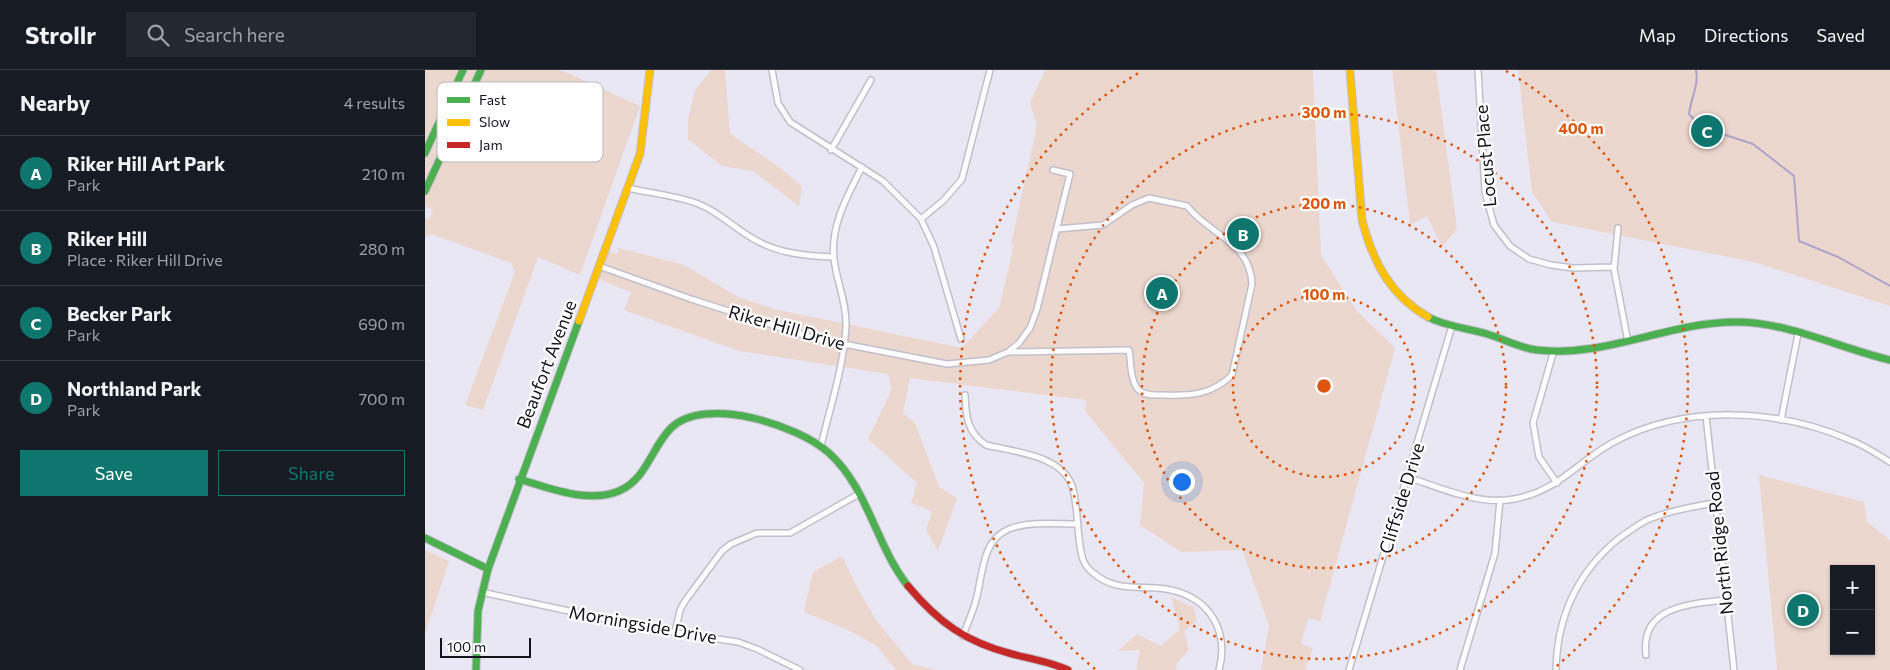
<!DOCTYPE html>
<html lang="en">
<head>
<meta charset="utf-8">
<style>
  :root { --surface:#171b24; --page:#242831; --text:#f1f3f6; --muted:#9ea1a6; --line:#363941; --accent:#0f766e }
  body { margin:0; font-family:Commissioner,sans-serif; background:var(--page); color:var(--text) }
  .controls { position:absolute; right:15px; bottom:15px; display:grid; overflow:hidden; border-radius:0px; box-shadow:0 1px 4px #0004 }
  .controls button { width:45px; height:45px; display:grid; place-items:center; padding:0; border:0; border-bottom:1px solid var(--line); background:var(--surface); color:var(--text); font:25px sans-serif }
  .scale { position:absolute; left:15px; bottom:12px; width:91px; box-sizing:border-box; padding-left:5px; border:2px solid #15121c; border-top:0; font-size:14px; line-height:18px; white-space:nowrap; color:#15121c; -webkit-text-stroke:4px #fff; paint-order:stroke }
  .you { position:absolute; left:756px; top:411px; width:18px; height:18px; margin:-12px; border:4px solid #fff; border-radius:50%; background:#1a73e8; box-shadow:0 0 0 8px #1a73e833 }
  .badge { display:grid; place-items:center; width:32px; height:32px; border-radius:50%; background:var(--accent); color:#fff; font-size:16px; font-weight:700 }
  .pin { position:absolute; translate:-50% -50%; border:2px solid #fff; box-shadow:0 1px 5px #0006 }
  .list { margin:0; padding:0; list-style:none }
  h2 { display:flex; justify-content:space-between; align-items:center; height:65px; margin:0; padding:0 20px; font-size:21px }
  h2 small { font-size:16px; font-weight:400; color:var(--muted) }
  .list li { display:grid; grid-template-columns:32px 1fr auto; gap:15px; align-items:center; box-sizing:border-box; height:75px; padding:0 20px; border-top:1px solid var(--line) }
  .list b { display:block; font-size:19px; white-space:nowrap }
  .list p { margin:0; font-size:16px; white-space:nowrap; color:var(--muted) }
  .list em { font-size:16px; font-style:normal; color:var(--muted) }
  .actions { display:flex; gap:10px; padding:15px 20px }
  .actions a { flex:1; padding:11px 0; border:1px solid var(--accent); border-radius:0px; text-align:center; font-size:18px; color:var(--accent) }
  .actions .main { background:var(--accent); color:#fff }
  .icon { flex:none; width:28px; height:28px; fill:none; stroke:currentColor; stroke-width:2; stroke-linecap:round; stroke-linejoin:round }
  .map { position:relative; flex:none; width:1465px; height:600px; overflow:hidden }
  header { display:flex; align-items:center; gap:30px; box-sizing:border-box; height:70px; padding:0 25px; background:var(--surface); border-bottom:1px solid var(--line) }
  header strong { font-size:24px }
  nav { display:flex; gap:28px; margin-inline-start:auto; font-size:18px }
  .search { width:350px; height:45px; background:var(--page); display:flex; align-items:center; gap:12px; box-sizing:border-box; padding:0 18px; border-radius:0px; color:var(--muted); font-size:19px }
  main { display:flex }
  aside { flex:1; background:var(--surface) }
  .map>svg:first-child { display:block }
</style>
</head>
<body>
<header>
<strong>Strollr</strong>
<div class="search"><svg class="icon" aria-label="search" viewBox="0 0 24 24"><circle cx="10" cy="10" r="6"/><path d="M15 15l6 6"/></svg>Search here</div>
<nav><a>Map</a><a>Directions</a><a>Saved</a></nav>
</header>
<main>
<aside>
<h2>Nearby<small>4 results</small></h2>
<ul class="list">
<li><span class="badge">A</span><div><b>Riker Hill Art Park</b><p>Park</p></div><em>210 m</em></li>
<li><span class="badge">B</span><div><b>Riker Hill</b><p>Place · Riker Hill Drive</p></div><em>280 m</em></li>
<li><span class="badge">C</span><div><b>Becker Park</b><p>Park</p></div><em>690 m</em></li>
<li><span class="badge">D</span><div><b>Northland Park</b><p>Park</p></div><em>700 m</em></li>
</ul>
<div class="actions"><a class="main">Save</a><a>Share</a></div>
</aside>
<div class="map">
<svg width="1465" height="600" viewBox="0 0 1465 600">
  <rect width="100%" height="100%" fill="#eae7f4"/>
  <path fill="#ecd7ce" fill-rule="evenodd" d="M0,0H136L215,36L155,205L113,187L58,340L40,335L90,202L86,193L9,165L1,166L0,169V148L4,149L8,140L0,136Z
    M286,0H300L305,63C329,82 356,95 377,117L374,136L328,101L297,96L263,69V49L270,20Z
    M620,0H888L896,185L931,240L970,278L895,551L883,548L876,574L888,578L880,600H836L844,555L817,480L756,482L715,455L719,413L660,341L661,330L485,308L478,343L490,353L514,417L532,428L513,481L501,460L507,441L486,433L492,413L443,369L467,319L463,304L314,281L199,240L206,222L171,208L182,181L192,184L194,178L259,195L313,227L353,240L537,278L574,238L589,174H586L612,56L605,33Z
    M967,0H1011L1032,159L1017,177L1002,146L985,155Z
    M1093,0H1465V236L1329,192L1127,152L1107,122Z
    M1334,405L1439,432L1442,452L1465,470V600H1352ZM1409,499H1446V581H1409Z
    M0,480L24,491L0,564Z
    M417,486L434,521L451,550L487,594L512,600H471L452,576L423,560L379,542L388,502Z
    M746,527L769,537L772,550L759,562L764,580L752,593L751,600H711L715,580L693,581L712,564L736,576L755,559Z"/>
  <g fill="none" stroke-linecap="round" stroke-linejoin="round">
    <path stroke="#aea4cb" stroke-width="2" d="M1271,0C1274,15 1266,28 1264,44L1276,57L1328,74L1369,106L1374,171L1413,187L1465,216"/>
    <g stroke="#c2bfcb" stroke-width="8">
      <path id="street" d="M347,0L353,33L365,52L458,111L496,149L509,177L536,269
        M1053,0L1060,122L1069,155L1085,176L1104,189L1126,195L1148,198L1189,197
        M406,80L446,10
        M203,118C224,123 247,125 268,132C290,139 307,156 327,168C351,183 380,186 408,187
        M496,149L519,130L537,109L565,0
        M1193,158L1189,199L1203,272
        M174,196L266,229L388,268L522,294L564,290L583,282L594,273L605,258L612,239L645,104L628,100
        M1129,280L1108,353L1114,387L1132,413
        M584,282L704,280C706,291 705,314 715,321C721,326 731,325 738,325C765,326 787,325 807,305L827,214C825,171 784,165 762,136L724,128L707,135L678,155L632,159
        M540,325C541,347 542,362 561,375C590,382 639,385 648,419C652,435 652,452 654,468C656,482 656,493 667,502C692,524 717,514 746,520C786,529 804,562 794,600
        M1281,346L1309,600
        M1356,350L1373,264
        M396,376C405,337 419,296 421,256C422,232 411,211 409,188C405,156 423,125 437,97
        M982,407C1014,417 1054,436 1089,429C1133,421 1151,393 1187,373C1259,334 1351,338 1425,370C1439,375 1452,384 1465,392
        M56,522L227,559L313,572L332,579L375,600
        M250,563L255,540L260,531L297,481L306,474L332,463H365L432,425
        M538,566C542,554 548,542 551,530C558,506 556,470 584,459C605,451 630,454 653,454
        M1221,585C1215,536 1265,534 1300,530
        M924,600L1027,256
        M1035,600L1070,483L1075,430
        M1131,600C1132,547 1152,503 1193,469C1203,462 1212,455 1222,450C1243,441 1267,437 1289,433"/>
    </g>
    <g stroke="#c2bfcb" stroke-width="9">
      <path id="fast" d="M0,83L38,0
        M0,121L56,0
        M1003,247C1022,257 1042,258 1062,264C1079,269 1094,278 1112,280C1181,288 1243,252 1311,252C1363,252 1414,278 1465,290
        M94,409C124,418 163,434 194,421C222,409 226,378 246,358C280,325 373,355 404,383C443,418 451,476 483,516
        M0,468L63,499
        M51,600L53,541L63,499L154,251"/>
    </g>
    <g stroke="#c2bfcb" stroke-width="9">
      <path id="slow" d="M925,1L937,150C948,192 965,225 1003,247
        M154,251L215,84L225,0"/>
    </g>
    <g stroke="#c2bfcb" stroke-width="9">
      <path id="jam" d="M483,516C514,553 541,572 587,584C606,589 626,592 643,600"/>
    </g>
    <use href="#street" stroke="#fcfbfd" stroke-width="5"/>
    <use href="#fast" stroke="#4caf50" stroke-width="7"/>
    <use href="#slow" stroke="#ffc107" stroke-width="7"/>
    <use href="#jam" stroke="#c62828" stroke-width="7"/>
  </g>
  <g fill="none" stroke="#dd550d" stroke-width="2.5" stroke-dasharray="2.5 5">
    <circle cx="899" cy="316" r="91"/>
    <circle cx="899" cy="316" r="182"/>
    <circle cx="899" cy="316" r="273"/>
    <path d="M670 599A364 364 0 0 1 717 1M1081 1A364 364 0 0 1 1128 599"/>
  </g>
  <g text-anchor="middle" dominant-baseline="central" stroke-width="4.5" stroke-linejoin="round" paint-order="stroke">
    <g font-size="18" fill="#15121c" stroke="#fff">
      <text transform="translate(1060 86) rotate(-95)">Locust Place</text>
      <text transform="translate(362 257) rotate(16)">Riker Hill Drive</text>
      <text transform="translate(121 294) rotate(-69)">Beaufort Avenue</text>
      <text transform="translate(976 428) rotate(-73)">Cliffside Drive</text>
      <text transform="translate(1294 473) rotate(-96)">North Ridge Road</text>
      <text transform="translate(218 554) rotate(10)">Morningside Drive</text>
    </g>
  </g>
  <rect x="12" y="12" width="166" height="80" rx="8" fill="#fff" stroke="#b9b8bb" stroke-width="1"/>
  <rect x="22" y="27" width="23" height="6" fill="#4caf50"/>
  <rect x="22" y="49" width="23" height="7" fill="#ffc107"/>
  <rect x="22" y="72" width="23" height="6" fill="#c62828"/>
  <g font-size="14" fill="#15121c">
    <text x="54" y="35">Fast</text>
    <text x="54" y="57">Slow</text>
    <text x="54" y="80">Jam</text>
  </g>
  <circle cx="899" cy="316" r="8" fill="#dd550d" stroke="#fff" stroke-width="2.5"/>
  <g font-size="15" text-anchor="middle" font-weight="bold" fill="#dd550d" stroke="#fff" stroke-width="4.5" stroke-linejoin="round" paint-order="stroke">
    <text x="899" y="48">300 m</text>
    <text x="1156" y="64">400 m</text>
    <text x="899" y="139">200 m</text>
    <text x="899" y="230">100 m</text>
  </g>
</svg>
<div class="controls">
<button>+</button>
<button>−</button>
</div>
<div class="scale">100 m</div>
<div class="you"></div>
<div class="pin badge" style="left:737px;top:223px">A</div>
<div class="pin badge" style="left:818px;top:164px">B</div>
<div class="pin badge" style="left:1282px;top:61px">C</div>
<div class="pin badge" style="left:1378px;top:540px">D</div>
</div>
</main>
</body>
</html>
